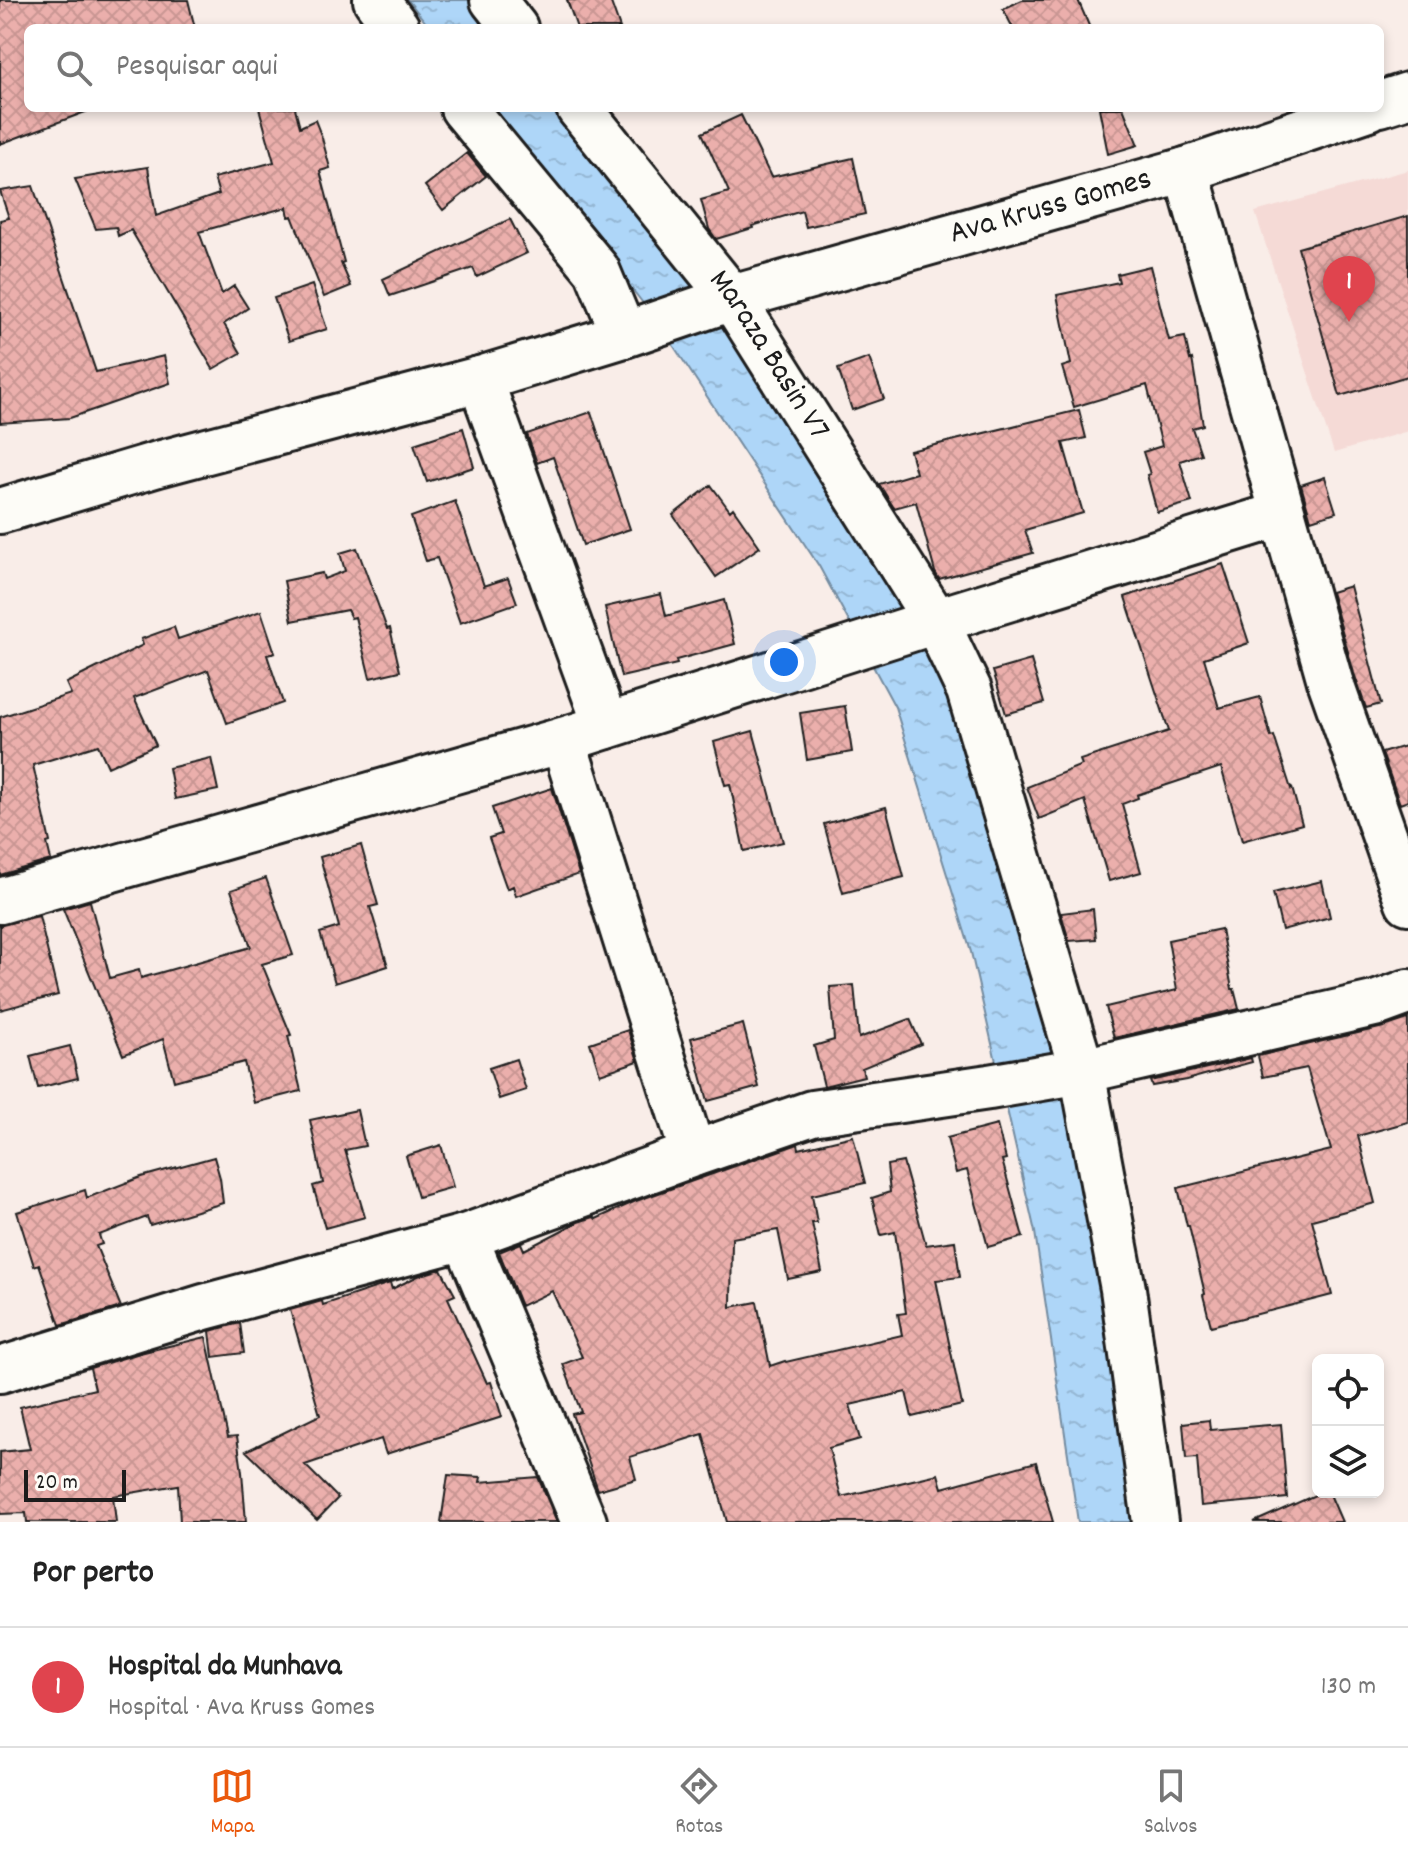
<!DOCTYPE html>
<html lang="pt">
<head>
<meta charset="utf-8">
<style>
  :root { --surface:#fff; --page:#f2f2f2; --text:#222; --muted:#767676; --line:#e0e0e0; --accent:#ea580c }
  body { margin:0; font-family:Dekko,sans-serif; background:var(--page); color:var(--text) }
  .controls { position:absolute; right:24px; bottom:24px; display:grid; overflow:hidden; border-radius:12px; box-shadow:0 4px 12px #0003 }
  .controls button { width:72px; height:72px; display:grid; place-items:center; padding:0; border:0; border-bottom:2px solid var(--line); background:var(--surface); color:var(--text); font:40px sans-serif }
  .scale { position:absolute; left:24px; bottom:20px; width:102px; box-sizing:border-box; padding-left:8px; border:4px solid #1c1c1c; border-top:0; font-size:22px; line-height:28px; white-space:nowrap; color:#1c1c1c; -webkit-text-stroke:6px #fdfcf7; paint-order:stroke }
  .you { position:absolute; left:784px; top:662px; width:28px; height:28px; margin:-20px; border:6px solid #fff; border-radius:50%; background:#1a73e8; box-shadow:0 0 0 12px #1a73e833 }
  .badge { display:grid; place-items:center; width:52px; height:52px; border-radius:50%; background:var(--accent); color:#fff; font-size:26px; font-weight:700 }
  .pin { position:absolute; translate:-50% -66px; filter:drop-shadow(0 2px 4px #0008) }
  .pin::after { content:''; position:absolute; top:42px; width:28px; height:24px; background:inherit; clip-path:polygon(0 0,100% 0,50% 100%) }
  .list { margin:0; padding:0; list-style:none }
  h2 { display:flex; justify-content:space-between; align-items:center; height:104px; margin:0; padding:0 32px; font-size:34px }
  h2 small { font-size:26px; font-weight:400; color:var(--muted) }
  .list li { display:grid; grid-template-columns:52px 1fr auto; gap:24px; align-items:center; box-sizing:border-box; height:120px; padding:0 32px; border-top:2px solid var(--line) }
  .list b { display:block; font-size:30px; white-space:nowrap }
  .list p { margin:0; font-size:26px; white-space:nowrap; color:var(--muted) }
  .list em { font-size:26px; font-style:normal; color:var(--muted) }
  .icon { flex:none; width:44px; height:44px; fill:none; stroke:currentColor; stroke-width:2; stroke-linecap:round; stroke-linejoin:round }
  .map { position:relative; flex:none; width:1408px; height:1522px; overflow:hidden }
  .search { position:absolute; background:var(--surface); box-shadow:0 4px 12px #0003; left:24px; right:24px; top:24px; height:88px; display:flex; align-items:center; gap:20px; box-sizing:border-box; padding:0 28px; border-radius:12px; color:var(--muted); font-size:30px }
  .sheet { height:224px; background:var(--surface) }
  nav { display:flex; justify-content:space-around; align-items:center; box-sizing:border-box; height:112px; border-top:2px solid var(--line); background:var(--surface); font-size:22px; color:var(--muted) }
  nav a { display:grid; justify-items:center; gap:4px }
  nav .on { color:var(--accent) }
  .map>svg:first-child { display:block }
</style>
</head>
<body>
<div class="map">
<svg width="1408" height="1522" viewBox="0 0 1408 1522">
  <defs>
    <pattern id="water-ripples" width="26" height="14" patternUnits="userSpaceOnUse" patternTransform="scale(2)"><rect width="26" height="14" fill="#aed6f8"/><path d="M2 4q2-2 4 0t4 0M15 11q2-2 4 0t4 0" fill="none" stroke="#95b7d4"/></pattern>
    <pattern id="building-cross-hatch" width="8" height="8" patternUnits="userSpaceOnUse" patternTransform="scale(2)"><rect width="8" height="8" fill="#ebafac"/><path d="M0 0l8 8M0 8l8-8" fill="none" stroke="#c99693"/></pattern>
  </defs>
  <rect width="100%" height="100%" fill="#f9ede8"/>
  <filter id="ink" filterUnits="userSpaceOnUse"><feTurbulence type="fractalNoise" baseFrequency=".0125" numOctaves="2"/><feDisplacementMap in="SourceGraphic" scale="16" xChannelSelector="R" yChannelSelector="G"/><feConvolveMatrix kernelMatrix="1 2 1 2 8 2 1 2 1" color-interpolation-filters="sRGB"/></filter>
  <g filter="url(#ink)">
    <path fill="#f5dad6" d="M1408,170V431L1334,453L1255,212Z"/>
    <path fill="url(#water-ripples)" stroke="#748ca0" stroke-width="2" d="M408,0H472L494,28H430Z
      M492,108H559L687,267L903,595L950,695L1073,1095L1137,1522H1078L1035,1232L971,952L895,707L819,566L675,348L642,302Z"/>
    <path fill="url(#building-cross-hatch)" stroke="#1c1c1c" stroke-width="2" d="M0,0H188L195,28H28V108H88V111L0,144Z
      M567,0H610L620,28H577Z
      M1022,0H1078L1090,28H1013L1003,9Z
      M259,108H295L300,127L315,120L322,138L330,168L320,171L344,262L341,263L351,286L324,297L292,216L289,217L287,207L199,232L222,294L234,286L248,308L224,324L241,353L213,369L131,230L118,236L116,227L96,229L75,179L148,167L156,216L219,194L214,178L274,162Z
      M1099,108H1123L1138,145L1108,154Z
      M741,115L771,177L853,158L865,214L806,227L802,211L752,226L753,228L716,239L709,229L701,200L729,192L702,133Z
      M467,153L486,176L443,210L425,186Z
      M33,186L96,372L164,356L170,383L70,418L0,423V220L9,218L0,191Z
      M1408,216V376L1340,396L1298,248Z
      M510,219L527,253L477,277L473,268L390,296L383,279Z
      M1150,266L1169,340L1185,337L1190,360L1192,359L1203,425L1192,428L1201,454L1180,461L1192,502L1157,512L1147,475L1150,474L1143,452L1162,446L1147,385L1074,407L1062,367L1071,364L1057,295L1119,282L1117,274Z
      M312,285L327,329L289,341L274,298Z
      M869,358L884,399L852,410L838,369Z
      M1079,410L1086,438L1063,443L1083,513L1025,530L1033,553L939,579L935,572L916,502L894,508L879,484L916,473L910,451Z
      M591,412L630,529L583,545L553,457L537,463L527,434Z
      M463,428L474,467L427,482L414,444Z
      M1325,477L1336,512L1311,520L1301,485Z
      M711,485L730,511L733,508L760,547L716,577L673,515Z
      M455,501L484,586L508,578L517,603L460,623L437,558L426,561L411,517Z
      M357,548L387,629L390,628L400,671L370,678L355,617L351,618L347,610L292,621L284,581L322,573L324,579L345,571L340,553Z
      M1223,564L1249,643L1204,658L1219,708L1260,697L1271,737L1274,736L1291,789L1292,788L1302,824L1242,841L1221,767L1137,795L1138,798L1122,804L1141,872L1109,881L1085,800L1039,819L1027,787L1082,765L1080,760L1169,731L1125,597Z
      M1350,586L1381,704L1366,708L1354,673L1331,592Z
      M661,594L666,616L724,600L735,644L676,660L677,664L621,677L605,607Z
      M261,611L275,653L267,655L283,703L227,723L208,670L134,698L156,745L108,767L98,745L33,765L50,842L47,843L51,860L0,875V717L71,694L66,683L143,645L141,639L174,627L178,639Z
      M1031,660L1044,703L1006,714L993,671Z
      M845,706L852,752L807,760L800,713Z
      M753,731L783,842L744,851L730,784L725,785L714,742Z
      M1408,745V801L1400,804L1382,753Z
      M211,758L218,790L175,799L169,768Z
      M552,788L579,874L516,896L513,886L507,889L489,838L501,834L492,808Z
      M886,807L904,877L843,893L824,824Z
      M361,845L378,905L370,907L388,966L335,983L320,933L339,927L320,857Z
      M266,878L293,955L262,964L291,1035L288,1036L301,1091L254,1103L244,1062L174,1081L163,1039L123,1055L63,909L90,901L110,978L139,970L141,978L251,947L231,890Z
      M1322,881L1330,917L1282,930L1273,893Z
      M1093,909L1096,939L1069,941L1061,913Z
      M39,916L58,995L0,1010V925Z
      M1221,929L1232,989H1234L1239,1009L1114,1038L1106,1007L1177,990L1168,940Z
      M854,985L859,1038L910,1019L921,1044L862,1068L864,1076L824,1086L814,1046L834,1040L830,987Z
      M1408,1019V1122L1358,1136L1375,1203L1312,1220L1332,1295L1211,1326L1203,1295L1205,1294L1189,1226H1187L1178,1188L1331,1150L1307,1068L1263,1077L1258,1056L1384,1027Z
      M743,1024L759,1087L708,1101L691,1038Z
      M628,1030L638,1061L600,1074L590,1043Z
      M70,1046L78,1078L38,1088L30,1056Z
      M1251,1058L1252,1062L1186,1080L1152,1086L1150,1081Z
      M516,1059L526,1090L499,1099L489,1068Z
      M357,1110L365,1146L345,1150L365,1217L325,1228L313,1186L323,1183L310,1120Z
      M997,1125L1006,1159L1002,1160L1023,1237L988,1247L967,1170L956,1173L947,1138Z
      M853,1136L865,1183L812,1195L817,1223H812L822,1272L788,1279L778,1230L732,1238L731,1307L757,1302L770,1366L785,1361L786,1362L902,1335L898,1314L906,1313L895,1232L881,1235L872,1198L890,1192L887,1165L903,1162L926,1245L955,1241L960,1277L936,1280L962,1405L912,1417L906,1392L850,1405L860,1439L829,1448L841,1497L938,1474L942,1488L1036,1462L1053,1522H727L703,1434L630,1457L636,1479L598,1490L572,1414L581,1412L563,1364L582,1357L552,1291L521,1306L499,1252L521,1243L524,1250L578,1222L594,1217L596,1219L636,1201L798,1144L799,1149Z
      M441,1145L453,1187L418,1197L406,1156Z
      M214,1157L220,1178L223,1203L150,1225L147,1217L99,1235L102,1244L96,1246L121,1307L60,1325L39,1264L34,1266L17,1212L85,1190L87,1198L141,1177Z
      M441,1269L455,1295L448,1298L487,1383L491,1382L502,1417L386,1454L381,1439L305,1465L338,1498L317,1520L246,1451L320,1415L290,1310L322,1301L323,1305L390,1283L392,1289L418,1276Z
      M240,1323L244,1353L213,1357L210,1331Z
      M206,1337L228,1437L237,1436L242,1472L246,1522H180L178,1485L113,1496L116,1522H27L26,1513L0,1514V1452L30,1449L20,1407L95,1389L90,1368L140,1353Z
      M1209,1420L1210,1430L1281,1424L1287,1498L1201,1506L1197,1458L1186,1459L1183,1423Z
      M448,1475L481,1477L480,1482L538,1477L557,1522H441Z
      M1322,1492H1329L1342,1522H1254Z"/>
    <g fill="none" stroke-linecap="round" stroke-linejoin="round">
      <g stroke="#1c1c1c" stroke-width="50">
        <g id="minor">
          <path d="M376,0L397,28"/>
          <path d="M493,0L515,28"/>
          <path d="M1380,104L1408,95"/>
          <path d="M463,108L597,270L624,335"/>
          <path id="s1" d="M579,108L732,298L936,621L969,690L1082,1071L1123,1289L1155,1522"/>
          <path d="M1186,170L1330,681L1408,902"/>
          <path d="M480,379L606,726"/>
          <path id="s2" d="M0,511L158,464L480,379L624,335L732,298L1186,170L1369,108"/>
          <path d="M563,740L693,1154"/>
          <path d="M0,901L563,740L936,621L1282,514"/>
          <path d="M465,1237L584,1522"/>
          <path d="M0,1370L204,1307L465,1237L693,1154L812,1113L989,1087L1082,1071L1378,1003L1408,992"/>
        </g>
      </g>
      <use href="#minor" stroke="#fdfcf7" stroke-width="44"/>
    </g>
  </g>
  <g text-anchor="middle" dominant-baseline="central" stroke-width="6" stroke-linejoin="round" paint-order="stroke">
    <g font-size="32" fill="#1c1c1c" stroke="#fdfcf7">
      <text stroke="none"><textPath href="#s2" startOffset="1094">Ava Kruss Gomes</textPath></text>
      <text stroke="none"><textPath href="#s1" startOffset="312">Maraza Basin V7</textPath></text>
    </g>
  </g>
</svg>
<div class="controls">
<button><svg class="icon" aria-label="locate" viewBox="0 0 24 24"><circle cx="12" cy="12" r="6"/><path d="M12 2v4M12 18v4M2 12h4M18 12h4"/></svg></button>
<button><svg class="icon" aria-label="layers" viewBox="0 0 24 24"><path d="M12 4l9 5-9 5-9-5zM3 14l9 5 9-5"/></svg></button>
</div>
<div class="scale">20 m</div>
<div class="you"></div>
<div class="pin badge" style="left:1349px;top:322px;background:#e0444e">1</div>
<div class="search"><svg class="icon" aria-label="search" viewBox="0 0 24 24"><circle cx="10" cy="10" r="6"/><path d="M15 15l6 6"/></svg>Pesquisar aqui</div>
</div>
<section class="sheet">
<h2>Por perto<small></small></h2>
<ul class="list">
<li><span class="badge" style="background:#e0444e">1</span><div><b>Hospital da Munhava</b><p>Hospital · Ava Kruss Gomes</p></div><em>130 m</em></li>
</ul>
</section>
<nav>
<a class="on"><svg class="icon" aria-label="map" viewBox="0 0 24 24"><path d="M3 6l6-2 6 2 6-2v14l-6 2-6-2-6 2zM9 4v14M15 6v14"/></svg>Mapa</a>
<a><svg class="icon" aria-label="directions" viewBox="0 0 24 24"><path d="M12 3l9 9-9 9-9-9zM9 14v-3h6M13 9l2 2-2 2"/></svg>Rotas</a>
<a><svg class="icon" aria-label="saved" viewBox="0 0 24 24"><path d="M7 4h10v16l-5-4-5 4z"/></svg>Salvos</a>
</nav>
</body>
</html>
